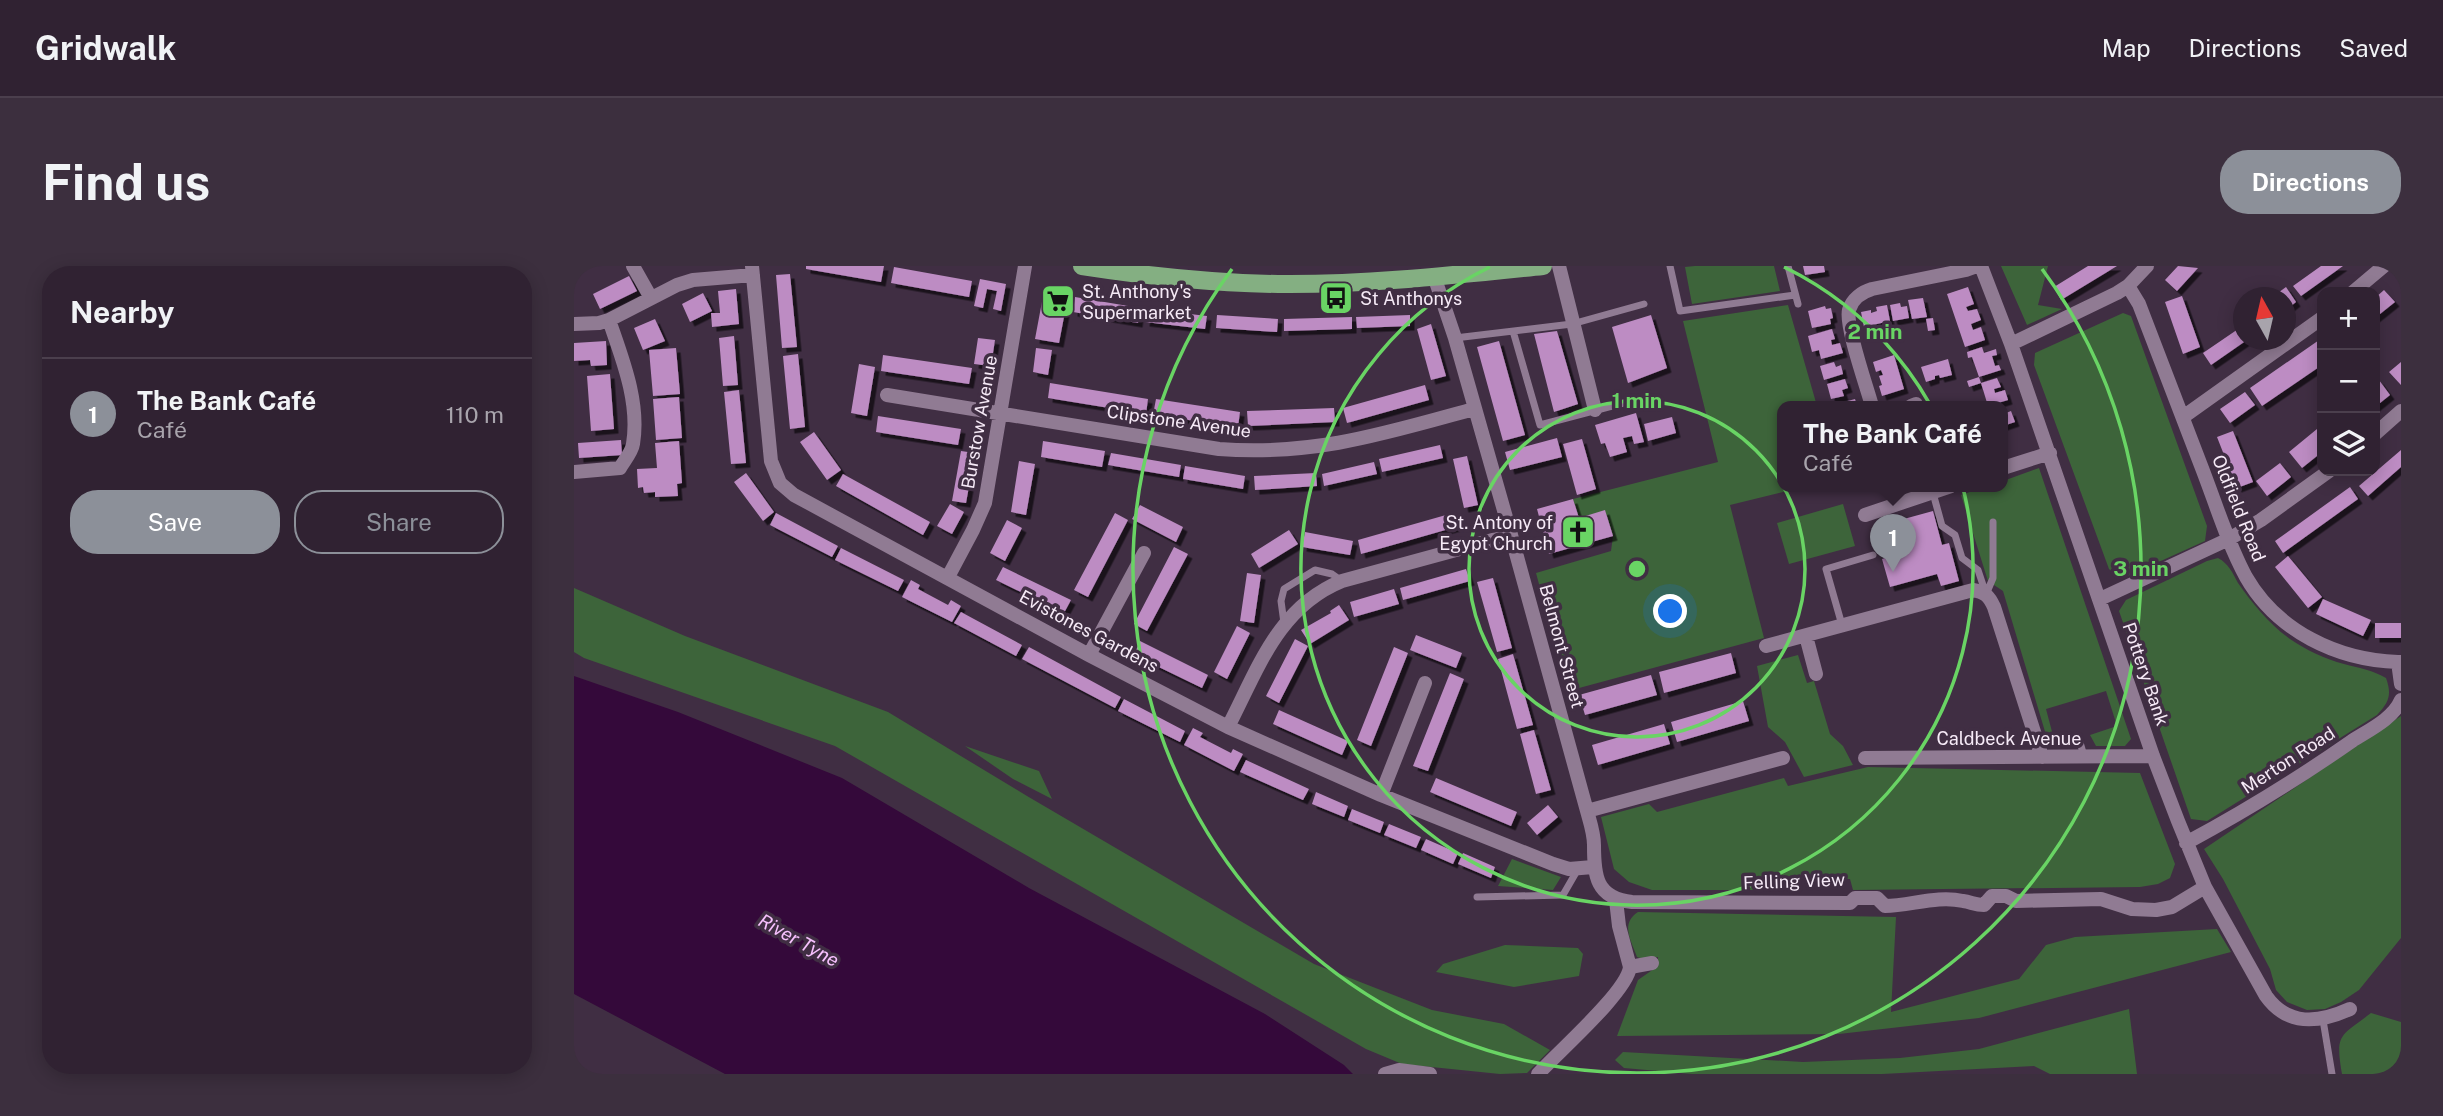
<!DOCTYPE html>
<html lang="en">
<head>
<meta charset="utf-8">
<style>
  :root { --surface:#302232; --page:#3c2f3e; --text:#f1f3f6; --muted:#a8a4ac; --line:#4b3f4d; --accent:#8c9099 }
  body { margin:0; font-family:"Public Sans",sans-serif; background:var(--page); color:var(--text) }
  .controls { position:absolute; right:21px; top:21px; display:grid; overflow:hidden; border-radius:14px; box-shadow:0 4px 18px #0003 }
  .controls button { width:63px; height:63px; display:grid; place-items:center; padding:0; border:0; border-bottom:2px solid var(--line); background:var(--surface); color:var(--text); font:35px sans-serif }
  .compass { position:absolute; left:1659px; top:21px; width:63px; height:63px; border-radius:50%; background:var(--surface); box-shadow:0 4px 18px #0003; rotate:352deg }
  .you { position:absolute; left:1097px; top:346px; width:24px; height:24px; margin:-18px; border:5px solid #fff; border-radius:50%; background:#1a73e8; box-shadow:0 0 0 10px #1a73e833 }
  .badge { display:grid; place-items:center; width:46px; height:46px; border-radius:50%; background:var(--accent); color:#fff; font-size:23px; font-weight:700 }
  .pin { position:absolute; translate:-50% -58px; filter:drop-shadow(0 2px 4px #0008) }
  .pin::after { content:''; position:absolute; top:37px; width:24px; height:21px; background:inherit; clip-path:polygon(0 0,100% 0,50% 100%) }
  .popup { position:absolute; left:1203px; top:135px; width:231px; height:91px; box-sizing:border-box; display:grid; place-content:center; border-radius:14px; background:var(--surface); filter:drop-shadow(0 2px 5px #0005); font-size:23px; white-space:nowrap; color:var(--muted) }
  .popup b { font-size:26px; color:var(--text) }
  .popup::after { content:''; position:absolute; left:50%; top:100%; margin-left:-14px; border:14px solid transparent; border-top-color:var(--surface) }
  .list { margin:0; padding:0; list-style:none }
  h2 { display:flex; justify-content:space-between; align-items:center; height:91px; margin:0; padding:0 28px; font-size:30px }
  h2 small { font-size:23px; font-weight:400; color:var(--muted) }
  .list li { display:grid; grid-template-columns:46px 1fr auto; gap:21px; align-items:center; box-sizing:border-box; height:112px; padding:0 28px; border-top:2px solid var(--line) }
  .list b { display:block; font-size:26px; white-space:nowrap }
  .list p { margin:0; font-size:23px; white-space:nowrap; color:var(--muted) }
  .list em { font-size:23px; font-style:normal; color:var(--muted) }
  .actions { display:flex; gap:14px; padding:21px 28px }
  .actions a { flex:1; padding:16px 0; border:2px solid var(--accent); border-radius:28px; text-align:center; font-size:24px; color:var(--accent) }
  .actions .main { background:var(--accent); color:#fff }
  .icon { flex:none; width:38px; height:38px; fill:none; stroke:currentColor; stroke-width:2; stroke-linecap:round; stroke-linejoin:round }
  .map { position:relative; flex:none; width:1827px; height:808px; overflow:hidden; border-radius:28px }
  header { display:flex; align-items:center; gap:42px; box-sizing:border-box; height:98px; padding:0 35px; background:var(--surface); border-bottom:2px solid var(--line) }
  header strong { font-size:33px }
  nav { display:flex; gap:38px; margin-inline-start:auto; font-size:24px }
  .intro { display:flex; align-items:center; justify-content:space-between; box-sizing:border-box; height:168px; padding:0 42px }
  h1 { margin:0; font-size:49px }
  .button { padding:18px 32px; border-radius:28px; background:var(--accent); color:#fff; font-size:24px; font-weight:700 }
  main { display:flex; gap:42px; padding:0 42px }
  aside { flex:1; background:var(--surface); border-radius:28px; box-shadow:0 4px 18px #0003 }
  .map>svg:first-child { display:block }
</style>
</head>
<body>
<header>
<strong>Gridwalk</strong>
<nav><a>Map</a><a>Directions</a><a>Saved</a></nav>
</header>
<div class="intro"><h1>Find us</h1><a class="button">Directions</a></div>
<main>
<aside>
<h2>Nearby<small></small></h2>
<ul class="list">
<li><span class="badge">1</span><div><b>The Bank Café</b><p>Café</p></div><em>110 m</em></li>
</ul>
<div class="actions"><a class="main">Save</a><a>Share</a></div>
</aside>
<div class="map">
<svg width="1827" height="808" viewBox="0 0 1827 808">
  <defs>
    <filter id="shadow"><feDropShadow dx="4.5" dy="4.5" stdDeviation="0" flood-color="#0009"/></filter>
  </defs>
  <rect width="100%" height="100%" fill="#402e43"/>
  <path fill="#3d643a" d="M1121,0H1200L1206,25L1118,38L1111,1Z
    M1427,0H1474L1464,39L1488,43L1453,59Z
    M1214,39L1243,140H1209V220H1234L1156,239L1190,372L994,425L962,307L1037,285L1039,270L1031,245L1005,252L999,233L1144,196L1109,55Z
    M1549,47L1557,50L1633,260L1631,275L1547,313L1535,303L1460,99L1461,87Z
    M1465,202L1557,473L1551,480H1522L1516,469L1543,460L1532,425L1472,443L1481,477L1475,479L1429,325L1414,315L1387,229L1413,220H1429V215Z
    M1269,238L1281,280L1215,298L1203,257Z
    M1644,292C1655,298 1658,306 1664,317C1678,337 1696,359 1716,373C1732,384 1751,393 1770,398C1785,402 1798,404 1812,412C1818,429 1815,436 1803,449L1633,555L1617,553L1545,345L1552,334L1633,295Z
    M0,322L111,370L314,446L453,530L740,698L858,744L930,758L976,784L953,807L926,808L828,798L792,783L261,480L10,392L0,386Z
    M1224,389L1233,417L1240,415L1256,468L1269,480L1279,499L1230,511L1211,476L1194,461L1183,400Z
    M1827,450V672L1785,724L1767,736L1751,743L1733,744L1713,736L1702,724L1696,703L1649,613L1630,583Z
    M391,480L465,505L478,533L439,513Z
    M1294,501L1566,507L1601,598L1596,612L1584,618L1566,621L1279,624L1276,613H1195L1192,624H1078L1055,616L1040,603L1027,551L1075,538L1083,546L1210,512L1214,520Z
    M938,593L987,611L979,624L924,620Z
    M1064,646L1322,651L1317,746L1445,713L1472,679L1501,671L1643,663L1657,686L1405,752L1265,768L1043,770L1064,714L1084,700V691L1069,693L1063,691C1057,674 1046,658 1064,646Z
    M931,679L1004,682L1009,688L1005,710L940,721L862,706L869,698Z
    M1555,743L1563,808H1476L1460,800L1308,808H1118L1050,802L1041,794L1049,786L1229,796L1326,792L1405,783Z
    M1797,747L1827,756V808H1768C1761,767 1766,771 1797,747Z"/>
  <path fill="#34093a" d="M0,410L104,446L268,512L455,622L691,748L770,799L779,808H151L0,728Z"/>
  <path fill="#bd8cc3" filter="url(#shadow)" d="M232,0H310L307,16L232,3Z
    M1229,0H1250L1251,6L1231,9Z
    M1514,0H1543L1487,34L1480,21Z
    M1604,0L1624,2L1603,25L1591,14Z
    M1747,0H1769L1727,30L1719,20Z
    M320,1L398,15L395,31L317,17Z
    M216,8L223,81L208,82L202,9Z
    M55,10L63,25L26,43L19,28Z
    M406,13L432,18L427,45L419,43L423,25L413,23L409,42L400,40Z
    M1394,21L1400,38L1392,41L1394,45L1403,43L1407,54L1397,58L1399,64L1407,61L1411,74L1391,81L1373,28Z
    M1712,21L1722,36L1712,44V32H1697Z
    M162,23L165,58L138,61L137,47H146L144,25Z
    M1810,24L1821,36L1801,52V32Z
    M470,25L494,30L485,77L461,73Z
    M129,27L138,45L116,56L108,38Z
    M1608,30L1626,81L1609,88L1591,36Z
    M501,31L566,42L564,57L499,46Z
    M1349,32L1353,51L1338,53L1334,34Z
    M1326,37L1327,41L1333,40L1335,52L1319,55L1316,39Z
    M1313,39L1316,55L1290,61L1287,46L1297,44V47L1303,45L1302,41Z
    M1251,40L1252,43L1257,42L1259,52L1256,53L1257,58L1238,62L1234,45Z
    M573,43L633,50L631,63L571,56Z
    M643,49L704,53L703,66L642,62Z
    M836,49V60L783,62L782,51Z
    M1077,49L1093,102L1054,117L1038,61Z
    M778,51V63L710,65V53Z
    M1359,52L1361,64L1354,65L1352,53Z
    M81,53L91,75L69,84L60,62Z
    M857,58L872,110L857,114L843,63Z
    M1670,59V74H1673L1637,99L1629,87Z
    M1258,63L1261,73L1257,74L1258,79L1266,77L1269,87L1247,93L1245,84L1238,86L1234,70Z
    M983,65L1004,138L980,146L960,68Z
    M160,70L164,119L149,120L145,72Z
    M404,72L421,74L417,100L400,98Z
    M1748,72V99L1688,140L1676,122Z
    M32,75L33,99L17,100L16,94L0,95V77Z
    M925,75L951,169L929,175L903,81Z
    M1408,81L1410,87L1422,83L1423,89L1418,90L1421,100L1425,99L1427,104L1405,111L1398,91L1394,92L1393,86Z
    M102,82L106,128L79,130L75,84Z
    M462,82L478,84L474,109L459,106Z
    M224,88L231,161L216,163L209,90Z
    M309,89L398,102L395,118L307,105Z
    M1320,89L1330,123L1308,130L1305,120L1308,119L1305,110L1309,109L1307,104L1302,106L1299,96Z
    M1374,93L1378,109L1366,112L1365,109L1361,110V113L1352,116L1347,101Z
    M1260,96L1262,101L1267,99L1269,108L1250,114L1246,100Z
    M1827,96V119L1815,106Z
    M285,98L301,101L293,150L277,147Z
    M36,108L40,163L17,165L13,110Z
    M1405,111L1407,117L1395,121L1393,115Z
    M1423,112L1427,121L1420,123L1421,127L1431,124L1434,134L1414,140L1407,117Z
    M1271,113L1274,122L1268,124L1270,130L1257,133L1253,118Z
    M1805,114L1816,129L1801,141V117Z
    M476,117L574,133L572,148L474,132Z
    M851,119L855,134L773,157L769,142Z
    M165,124L172,197L157,198L150,126Z
    M1671,126L1681,139L1656,157L1646,143Z
    M105,131L108,172L82,174L79,133Z
    M582,133L666,146L664,161L579,149Z
    M1281,133L1283,139L1259,140V139Z
    M1429,141L1432,147L1437,145L1441,156L1429,160Z
    M760,142L761,156L674,160L673,145Z
    M1062,147L1070,176L1060,178L1058,170L1049,172L1053,186L1036,191L1031,177L1027,178L1021,159Z
    M304,150L387,163L384,179L302,166Z
    M1098,151L1102,167L1074,175L1070,158Z
    M1743,163L1748,170V186L1728,202L1715,186Z
    M1659,165L1679,216L1663,222L1643,171Z
    M240,166L267,204L253,214L226,176Z
    M983,172L988,191L936,204L931,186Z
    M1008,173L1022,223L1003,229L989,178Z
    M47,174L48,189L5,192L4,177Z
    M105,175L108,217L103,218L104,230L81,231V226L70,227L69,221L64,222L63,203L83,202L81,177Z
    M469,175L531,185L528,201L467,191Z
    M866,179L869,192L808,206L805,193Z
    M1827,184V201L1794,230L1785,220Z
    M387,185L401,187L392,237L378,235Z
    M537,187L607,199L605,211L534,199Z
    M893,190L904,239L890,242L879,193Z
    M445,195L461,198L452,249L437,246Z
    M800,196L803,208L750,220L748,208Z
    M1706,197L1717,211L1693,230L1682,215Z
    M611,200L671,210L669,223L609,213Z
    M172,207L200,246L189,255L160,216Z
    M742,207L743,220L681,224L680,210Z
    M269,208L356,256L349,269L262,220Z
    M1776,221L1784,233L1709,287L1701,275Z
    M999,233L1005,252L1031,244L1039,270L975,288L963,243Z
    M376,238L390,246L378,268L363,260Z
    M566,239L609,261L602,276L558,253Z
    M1359,245L1368,279L1375,277L1385,315L1367,320L1363,308L1316,321L1308,293L1316,290L1308,259Z
    M202,247L264,280L258,291L196,259Z
    M541,247L554,254L514,331L500,324Z
    M879,247L882,261L787,288L784,274Z
    M433,254L448,262L431,295L416,287Z
    M715,264L724,278L685,302L677,288Z
    M731,266L779,275L776,289L728,281Z
    M600,281L614,288L573,365L560,358Z
    M267,282L330,314L324,325L261,294Z
    M1714,290L1748,331L1734,342L1701,301Z
    M429,301L497,334L490,347L422,314Z
    M892,303L896,315L829,334L826,322Z
    M673,307L687,309L680,357L666,355Z
    M919,312L938,382L923,386L903,316Z
    M337,314L346,319L344,323L374,339L377,334L387,340L378,356L328,331Z
    M820,323L825,338L780,351L776,336Z
    M1749,333L1797,354L1789,370L1742,348Z
    M765,339L775,354L736,378L727,364L757,347L756,345Z
    M387,346L448,379L442,390L380,357Z
    M1801,357H1827V372H1801Z
    M663,360L676,367L653,413L640,406Z
    M842,369L888,387L882,402L836,384Z
    M721,373L734,380L705,437L692,430Z
    M566,375L634,409L628,422L560,389Z
    M455,381L547,431L541,442L448,393Z
    M820,381L834,387L797,480L783,474Z
    M1157,387L1162,407L1090,427L1085,406Z
    M939,388L959,459L943,463L924,393Z
    M876,407L890,413L854,505L839,500Z
    M1077,409L1083,429L1011,449L1005,429Z
    M550,433L611,465L606,476L544,445Z
    M1169,435L1175,455L1103,476L1097,456Z
    M705,444L774,475L768,489L699,458Z
    M1090,458L1096,478L1024,499L1018,479Z
    M619,462L629,467L626,471L657,487L659,483L669,488L660,505L610,479Z
    M960,464L977,524L962,528L946,468Z
    M672,494L735,523L729,534L666,506Z
    M862,512L943,546L937,560L856,526Z
    M742,526L774,540L770,551L738,538Z
    M974,539L984,551L963,569L953,557Z
    M778,543L810,556L806,567L774,554Z
    M815,558L847,571L842,582L810,569Z
    M852,573L884,587L879,598L847,584Z
    M889,587L921,601L917,612L884,598Z"/>
  <g fill="none" stroke-linecap="round" stroke-linejoin="round">
    <path stroke="#907b93" stroke-width="7" d="M1096,0L1106,45L1221,29
      M1214,0L1224,38
      M939,65L966,159L1061,134
      M881,72L998,58L1070,38
      M1359,227L1368,260L1381,269L1388,292L1404,304L1412,328
      M1413,326L1419,312V256
      M710,357L707,335L710,323L741,304L758,308L768,315
      M1268,359L1252,303L1299,289
      M1505,473L1510,490
      M903,631L989,629L1004,603
      M1749,754L1758,808"/>
    <path stroke="#907b93" stroke-width="14" d="M59,0L77,32
      M178,0L197,195L206,217L220,229L515,389L654,461L807,529L979,598L995,603L1019,601
      M985,0L1021,144
      M1407,0L1437,78L1579,490L1604,555L1631,621L1692,730C1714,761 1745,757 1776,743
      M1824,0L1827,3
      M860,10L881,72L937,269L1013,545C1016,556 1020,567 1020,579C1020,610 1022,632 1058,636L1276,637L1281,632H1303L1311,640C1336,640 1363,629 1389,635C1397,636 1401,639 1410,639L1418,630H1432L1442,635L1527,633L1558,643L1582,644L1598,641L1631,621
      M1554,20L1565,38C1585,91 1606,144 1626,197C1641,235 1653,276 1672,311C1703,365 1763,394 1824,396
      M1779,26L1810,0
      M0,58L25,57L35,54L103,19L119,14L179,9
      M1437,78L1543,27L1554,20L1573,0
      M313,129L645,183C740,190 809,168 900,143
      M1298,140C1293,121 1271,60 1275,44C1278,33 1288,26 1298,23L1392,4L1403,0
      M1337,140L1342,138
      M1609,151L1748,52
      M1801,168L1827,145
      M1429,202L1476,187
      M0,206L46,202C50,195 58,186 59,178C66,136 48,92 35,54
      M1291,249L1377,220
      M374,311L399,264L411,237L451,0
      M1526,333L1655,273L1687,254L1755,205
      M1232,370L1242,408
      M1192,380L1399,324C1411,326 1415,330 1420,341L1468,491
      M515,389L570,287
      M1827,396H1824L1827,418
      M654,461C684,403 704,341 768,315L937,269
      M1291,492L1579,490
      M807,529L851,417
      M1013,545L1209,492
      M1612,577C1670,546 1725,512 1778,475C1795,464 1819,453 1827,434
      M1056,701L1078,697
      M811,808L825,804L856,808
      M964,808C984,786 1053,726 1056,701L1045,660L1042,634"/>
    <path stroke="#84af82" stroke-width="18" d="M508,0C573,10 638,17 704,18C792,19 881,9 969,0"/>
  </g>
  <g fill="none" stroke="#69d464" stroke-width="3.5">
    <circle cx="1063" cy="303" r="168"/>
    <path d="M1210 1A336 336 0 1 1 916 1"/>
    <path d="M1468 3A504 504 0 1 1 658 3"/>
  </g>
  <defs>
    <g id="bus-square" transform="scale(1.75)"><rect x="-9" y="-9" width="18" height="18" rx="4" fill="#69d464" stroke="#402e43"/><path d="M-5-6H5V4H4V6H2V4H-2V6H-4V4H-5ZM-3.5-4V0h7V-4ZM-3.5 1.2v1.5H-2V1.2ZM2 1.2v1.5H3.5V1.2Z" fill="#111"/></g>
    <g id="supermarket-square" transform="scale(1.75)"><rect x="-9" y="-9" width="18" height="18" rx="4" fill="#69d464" stroke="#402e43"/><path d="M-6-5.5h2.5l.6 2H6L4.5 2H-2.5L-4.4-4H-6ZM-1.5 3.2a1.3 1.3 0 1 0 .1 0ZM3 3.2a1.3 1.3 0 1 0 .1 0Z" fill="#111"/></g>
    <g id="church-square" transform="scale(1.75)"><rect x="-9" y="-9" width="18" height="18" rx="4" fill="#69d464" stroke="#402e43"/><path d="M-1.2-6h2.4v3.5h3.3v2.4h-3.3V6h-2.4V-.1h-3.3v-2.4h3.3Z" fill="#111"/></g>
  </defs>
  <g fill-rule="evenodd">
    <use href="#bus-square" x="762" y="32"/>
    <use href="#supermarket-square" x="484" y="35"/>
    <use href="#church-square" x="1004" y="266"/>
  </g>
  <g text-anchor="middle" dominant-baseline="central" stroke-width="7" stroke-linejoin="round" paint-order="stroke">
    <g font-size="18" fill="#f6eaf7" stroke="#402e43" text-anchor="start">
      <text x="508" y="25">St. Anthony's<tspan x="508" dy="21">Supermarket</tspan></text>
      <text x="786" y="32">St Anthonys</text>
      <text x="979" y="256" text-anchor="end">St. Antony of<tspan x="979" dy="21">Egypt Church</tspan></text>
    </g>
    <g font-size="18" fill="#f6eaf7" stroke="#402e43">
      <text transform="translate(605 155) rotate(8)">Clipstone Avenue</text>
      <text transform="translate(405 156) rotate(-80)">Burstow Avenue</text>
      <text transform="translate(1665 242) rotate(68)">Oldfield Road</text>
      <text transform="translate(515 365) rotate(28)">Evistones Gardens</text>
      <text transform="translate(988 380) rotate(75)">Belmont Street</text>
      <text transform="translate(1572 408) rotate(71)">Pottery Bank</text>
      <text x="1435" y="472">Caldbeck Avenue</text>
      <text transform="translate(1714 494) rotate(-33)">Merton Road</text>
      <text transform="translate(1220 615) rotate(-2)">Felling View</text>
    </g>
    <g font-size="19" font-style="italic" fill="#f7c1fe" stroke="#402e43">
      <text transform="translate(225 674) rotate(29)">River Tyne</text>
    </g>
  </g>
  <circle cx="1063" cy="303" r="10" fill="#69d464" stroke="#402e43" stroke-width="3.5"/>
  <g font-size="21" text-anchor="middle" font-weight="bold" fill="#69d464" stroke="#402e43" stroke-width="7" stroke-linejoin="round" paint-order="stroke">
    <text x="1301" y="73">2 min</text>
    <text x="1063" y="142">1 min</text>
    <text x="1567" y="310">3 min</text>
  </g>
</svg>
<div class="controls">
<button>+</button>
<button>−</button>
<button><svg class="icon" aria-label="layers" viewBox="0 0 24 24"><path d="M12 4l9 5-9 5-9-5zM3 14l9 5 9-5"/></svg></button>
</div>
<svg class="compass" viewBox="-18 -18 36 36"><path d="M0-13l5 13h-10z" fill="#e53935"/><path d="M0 13l5-13h-10z" fill="#a8a4ac"/></svg>
<div class="you"></div>
<div class="pin badge" style="left:1319px;top:306px">1</div>
<div class="popup"><b>The Bank Café</b>Café</div>
</div>
</main>
</body>
</html>
